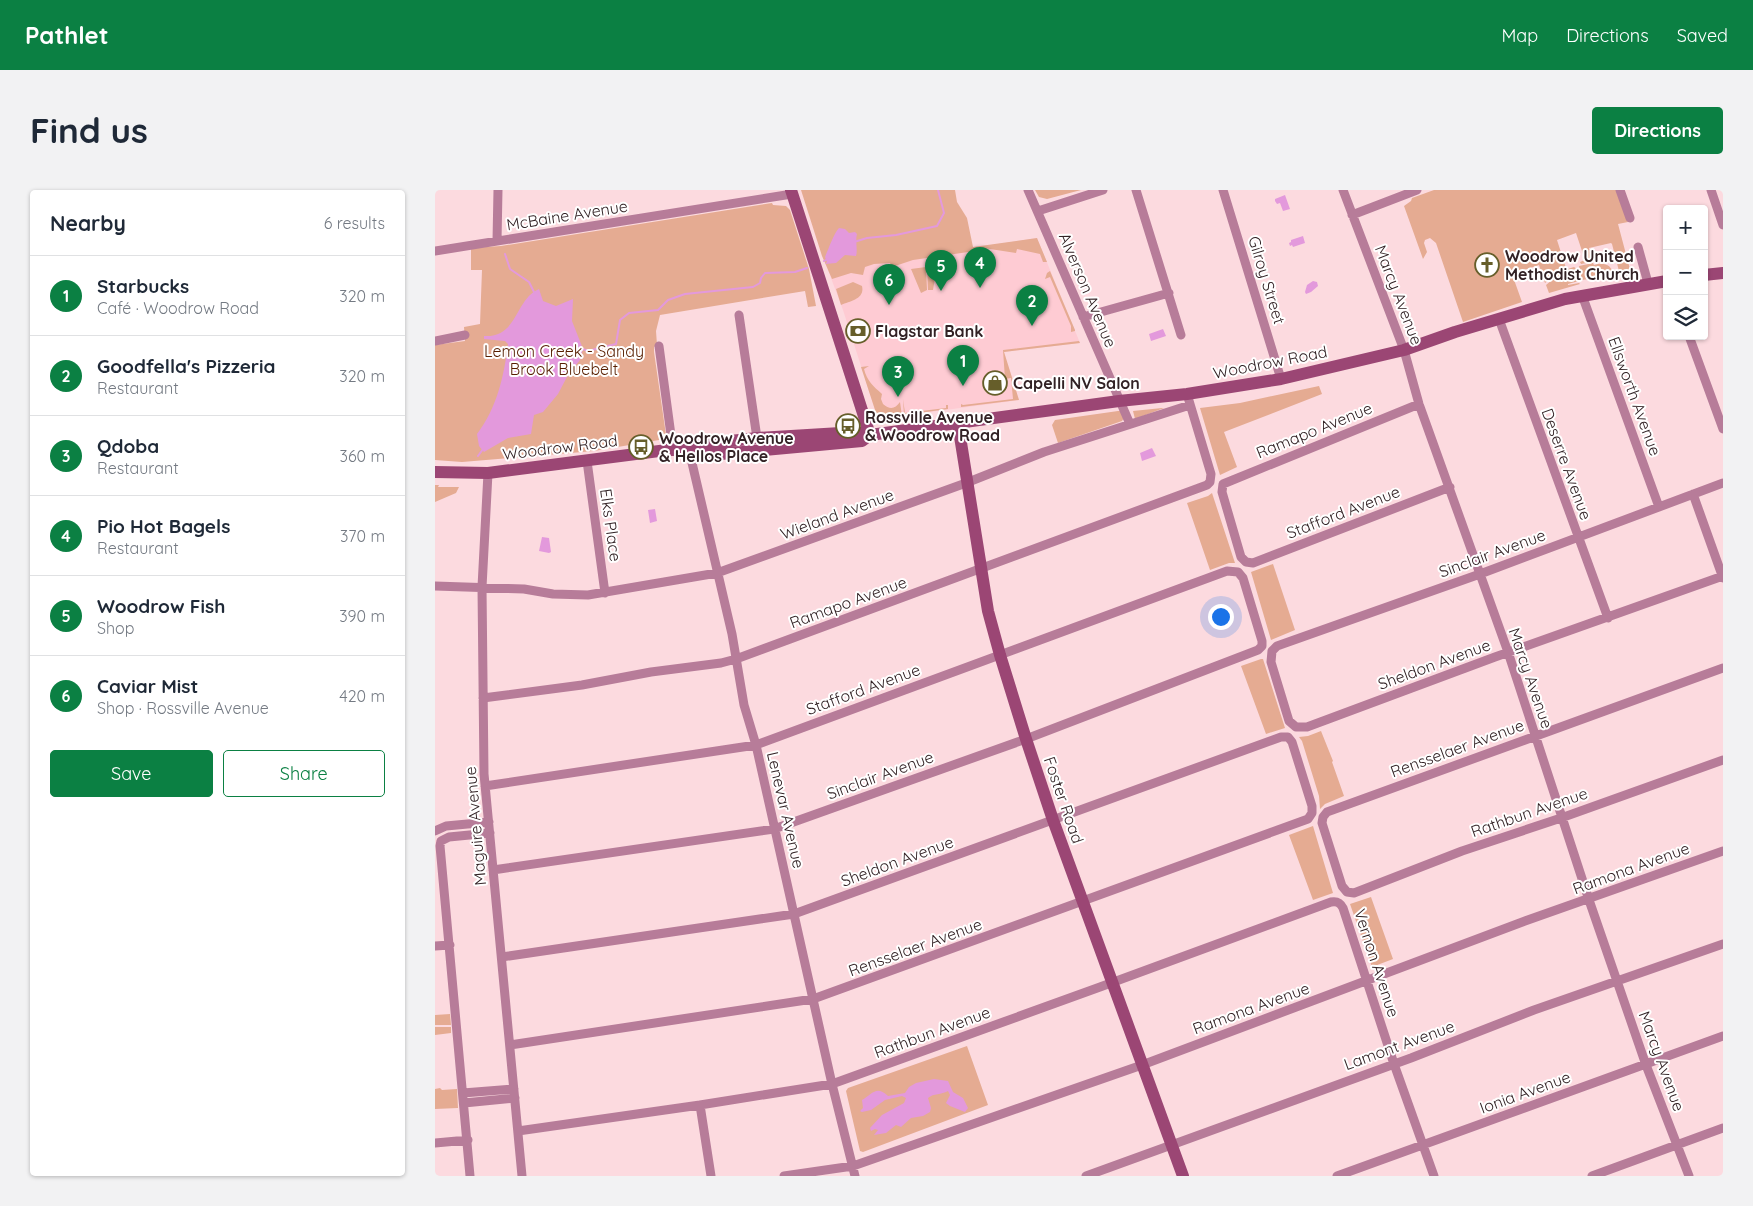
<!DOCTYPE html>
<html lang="en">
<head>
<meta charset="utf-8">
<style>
  :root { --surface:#fff; --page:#f2f2f3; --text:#1f2937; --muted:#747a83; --line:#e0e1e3; --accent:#0b8043 }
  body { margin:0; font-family:Quicksand,sans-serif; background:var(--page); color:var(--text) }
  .controls { position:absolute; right:15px; top:15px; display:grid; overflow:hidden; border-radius:5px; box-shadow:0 1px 4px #0004 }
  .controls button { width:45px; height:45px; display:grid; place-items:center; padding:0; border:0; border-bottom:1px solid var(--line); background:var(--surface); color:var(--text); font:25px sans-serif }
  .you { position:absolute; left:785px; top:426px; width:18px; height:18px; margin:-12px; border:4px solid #fff; border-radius:50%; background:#1a73e8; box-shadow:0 0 0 8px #1a73e833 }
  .badge { display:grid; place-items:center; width:32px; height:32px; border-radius:50%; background:var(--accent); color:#fff; font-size:16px; font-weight:700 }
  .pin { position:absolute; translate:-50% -41px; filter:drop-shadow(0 1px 2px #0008) }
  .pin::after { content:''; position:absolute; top:26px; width:18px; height:15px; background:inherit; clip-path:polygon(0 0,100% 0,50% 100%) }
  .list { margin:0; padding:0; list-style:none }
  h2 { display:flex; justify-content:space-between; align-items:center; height:65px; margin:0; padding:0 20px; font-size:21px }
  h2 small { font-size:16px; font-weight:400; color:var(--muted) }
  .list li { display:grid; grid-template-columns:32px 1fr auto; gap:15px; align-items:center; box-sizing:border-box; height:80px; padding:0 20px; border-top:1px solid var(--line) }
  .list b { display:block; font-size:19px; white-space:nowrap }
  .list p { margin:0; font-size:16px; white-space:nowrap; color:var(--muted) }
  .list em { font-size:16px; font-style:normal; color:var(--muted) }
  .actions { display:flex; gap:10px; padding:15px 20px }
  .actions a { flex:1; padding:11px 0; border:1px solid var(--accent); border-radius:5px; text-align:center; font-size:18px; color:var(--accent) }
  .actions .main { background:var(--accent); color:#fff }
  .icon { flex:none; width:28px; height:28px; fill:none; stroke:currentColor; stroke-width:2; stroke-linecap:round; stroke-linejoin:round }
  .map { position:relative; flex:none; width:1288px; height:986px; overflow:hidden; border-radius:5px }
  header { display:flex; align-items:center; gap:30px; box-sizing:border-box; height:70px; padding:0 25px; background:var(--accent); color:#fff }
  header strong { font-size:24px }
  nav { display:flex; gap:28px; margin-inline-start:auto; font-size:18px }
  .intro { display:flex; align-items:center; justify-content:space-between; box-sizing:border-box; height:120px; padding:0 30px }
  h1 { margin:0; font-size:35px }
  .button { padding:12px 22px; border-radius:5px; background:var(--accent); color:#fff; font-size:18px; font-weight:700 }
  main { display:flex; gap:30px; padding:0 30px }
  aside { flex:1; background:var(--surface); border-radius:5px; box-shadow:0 1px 4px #0004 }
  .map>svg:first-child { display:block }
</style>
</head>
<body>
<header>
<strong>Pathlet</strong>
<nav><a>Map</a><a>Directions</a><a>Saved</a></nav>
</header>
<div class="intro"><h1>Find us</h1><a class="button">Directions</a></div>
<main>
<aside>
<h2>Nearby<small>6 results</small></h2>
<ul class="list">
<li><span class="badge">1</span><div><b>Starbucks</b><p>Café · Woodrow Road</p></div><em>320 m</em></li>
<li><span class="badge">2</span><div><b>Goodfella's Pizzeria</b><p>Restaurant</p></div><em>320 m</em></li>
<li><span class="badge">3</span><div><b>Qdoba</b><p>Restaurant</p></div><em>360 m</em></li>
<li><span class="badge">4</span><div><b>Pio Hot Bagels</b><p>Restaurant</p></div><em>370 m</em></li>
<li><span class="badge">5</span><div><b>Woodrow Fish</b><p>Shop</p></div><em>390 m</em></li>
<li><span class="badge">6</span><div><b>Caviar Mist</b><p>Shop · Rossville Avenue</p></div><em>420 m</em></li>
</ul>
<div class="actions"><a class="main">Save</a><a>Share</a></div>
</aside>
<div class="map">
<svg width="1288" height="986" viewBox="0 0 1288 986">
  <rect width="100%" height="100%" fill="#fcdadf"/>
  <path fill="#fecbd3" d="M602,48L645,153L569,162L584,210L443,229L408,120L393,80Z"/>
  <path fill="#e5ab92" d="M366,0H520L522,12L532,28L538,57L602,48L612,72H608L605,64L582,59L581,63L542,57L540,61L478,70L457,77L455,73L439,74L430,77L428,85L416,83L397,89L387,66Z
    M600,0H646L612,9L604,7Z
    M999,0H1182L1193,32L1183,34L1196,83L1185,85L1177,54L1176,53L1154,58L1157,72L1146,74L1145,72L1150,70L1141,43L1122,50L1131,78C1120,81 1119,87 1110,93L1104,75L1077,84L1087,112L1028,132L1001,53L995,48L990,50L989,53L992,62L988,69L969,16L976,11L977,8Z
    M337,13L338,15L351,16L355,20L374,79L381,116L373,117L370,101L225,125L221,141L222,155L219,157V162L231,245L230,249L159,261L27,272L0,270V155L30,151L29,137L45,134L47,80H36V58L66,56Z
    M1158,73L1159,75C1169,72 1176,74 1179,85L1147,90L1144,76Z
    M502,76L498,100H493L492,77Z
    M491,77L492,100L486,103L476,79Z
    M1139,77L1142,79L1144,91L1133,94V95L1144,93L1145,94L1114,103L1111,95L1117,90L1123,82Z
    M615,81L640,140V141L636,142V136L615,87L610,89L612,83Z
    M418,92L427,96C430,109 416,111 406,115L401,99Z
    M644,151L645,153L569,162L584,210L526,217V214L528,215L578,209L576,188L570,189L568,160Z
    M434,176L429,179C432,191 438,196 447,204L446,209L448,214C455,220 460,219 465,212L467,226L443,229L426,177Z
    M884,196L887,204L789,242L802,277L785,285L765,218L805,213Z
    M468,209L470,223L511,218V215H513V219L469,225Z
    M727,218H729L700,229L698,221Z
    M683,221H685L689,228L687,231L623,253L617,235L620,230Z
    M0,295H4L3,297H24L21,303L0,312Z
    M777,303L800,373H794L775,380L752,313L773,306Z
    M838,374L860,440L836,450L816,382Z
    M826,469H828L850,538L831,544L806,476Z
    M886,541L898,571L897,572L909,606L890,614L885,619L884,606L867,551L864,547L873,546Z
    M878,636L898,703L878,710L854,645Z
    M936,707L958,769L937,777L915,714Z
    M15,824L16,835H0V825Z
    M0,837H16V843L0,845Z
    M532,856L553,915L428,962L425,961L411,901L413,898Z
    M5,898L7,900L22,899L23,918L0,919V899Z"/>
  <path fill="#e399dc" d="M850,5L855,19L848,21L845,13L842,14L840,11V9Z
    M404,38L410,39L414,43L420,42L422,44C420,51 423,60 421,66L410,65L401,73L390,74L392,72L390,67C393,60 399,43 404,38Z
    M868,46L870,53L858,57L857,55L855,56L854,53L856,52V50Z
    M878,91L882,92L883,96L876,102L871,104L870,102L872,95Z
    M104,99L108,111L121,116L138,109L137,131L148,159L145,170L133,185L123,204L108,222L99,225L96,244L73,248L49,262L44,256L42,244C62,218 69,186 73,154L70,151L49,149V146C83,148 80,109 104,99Z
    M728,139L731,146L716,151L714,144Z
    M717,258L721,266L707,271L705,263Z
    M220,319L222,331L215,333L213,320Z
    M107,347L114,348L116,362L114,363L104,361Z
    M499,889L513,891L518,902L528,908L533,918L530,922L515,916L511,913L515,905L513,901C506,905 499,903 493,908L496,918L495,922L488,926L476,928L466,937L461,935L451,943L439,945L443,940L440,939L436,941L435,938L447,925L469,913L471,908L467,906L450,910L436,920L427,922L425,921L428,918L427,910C438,904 441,895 453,906L470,903L474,897L481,893Z"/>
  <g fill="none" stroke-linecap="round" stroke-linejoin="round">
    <path stroke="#e399dc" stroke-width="2" d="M419,52L432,48L461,45L502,36L509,23L503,0
      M70,64L75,79L94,92L99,102
      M389,71L394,68
      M146,160L148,159L153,161L181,154L185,130L194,123L223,120L233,110L250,104L318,97L325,93L326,88L330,83L360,82L372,78
      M43,266L48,259"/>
    <path stroke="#b77c99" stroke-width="9" d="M593,0L695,234
      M701,0L746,145
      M788,0L846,189
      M908,0L969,160L984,214L1073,462L1154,710L1211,875L1254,986
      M1185,0L1195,28
      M1276,0L1288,35
      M603,21L668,0
      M917,25L982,0
      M62,51L63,0
      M1203,57L1213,93
      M0,61L357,4
      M1147,105L1224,317
      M304,125L322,248
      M648,127L734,103
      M1064,129L1173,428
      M1254,146L1288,239
      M0,151L30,145
      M224,156L238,260
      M984,214L788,294L787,302L806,367L811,372L818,373L1015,297
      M254,260L297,444L309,515L321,555L397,894L420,986
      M152,271L170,403
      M53,283L47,397L49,584L87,986
      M1288,293L1045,384L842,456L837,461L836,472L854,531L861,537H872L1060,467L1288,386
      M1258,304L1288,388
      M0,396L89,399L118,404L153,405L282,383L531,293L609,262L755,215
      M1288,478L892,622L888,627L887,633L907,696L912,702L919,703L1027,661L1126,628L1288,570
      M48,508L147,495L216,482L286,473L301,469L772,295L775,292L776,284L752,204
      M50,596L321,555L792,381L803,382L808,388L827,451V456L823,460L591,549L339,639L58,680
      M0,641L11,636L54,632
      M0,756L15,755
      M67,767L359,724L846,547H853L857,552L877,616V623L873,629L378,809L75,855
      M28,903L79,899
      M29,913L80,908
      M265,915L276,986
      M83,941L265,915L397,894L665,797L896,712C901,711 905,712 908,718L959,874L999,986
      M0,953L33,950
      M35,986L5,656L6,651L14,647L55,643
      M349,986L418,976L707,875L1090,731L1288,661
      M651,986L976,868L1099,820L1288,754
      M902,986L1288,846
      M1157,986L1288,938"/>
    <path stroke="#9b4674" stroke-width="12" d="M356,0L435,245
      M1269,85L1288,83
      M523,234L553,421L565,465L591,549L618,630L748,986
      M254,260L265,266L427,251L435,245
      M0,282L53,283L232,260H254L269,254L322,248L422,242L435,245L684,211L752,204L846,189L969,160L1020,142L1130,109L1232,91"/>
  </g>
  <defs>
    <g id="church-ring" transform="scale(1.25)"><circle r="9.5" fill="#fff" stroke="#665e2a" stroke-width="1.5"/><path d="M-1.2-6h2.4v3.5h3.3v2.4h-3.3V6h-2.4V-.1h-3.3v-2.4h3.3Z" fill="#665e2a"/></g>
    <g id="bank-ring" transform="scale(1.25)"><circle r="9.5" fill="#fff" stroke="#665e2a" stroke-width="1.5"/><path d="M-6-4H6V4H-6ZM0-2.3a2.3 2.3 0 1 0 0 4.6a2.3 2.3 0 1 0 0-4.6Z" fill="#665e2a"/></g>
    <g id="shop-ring" transform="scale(1.25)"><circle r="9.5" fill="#fff" stroke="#665e2a" stroke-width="1.5"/><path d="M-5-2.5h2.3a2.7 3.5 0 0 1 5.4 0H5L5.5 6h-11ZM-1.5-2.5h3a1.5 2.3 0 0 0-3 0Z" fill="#665e2a"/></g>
    <g id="bus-ring" transform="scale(1.25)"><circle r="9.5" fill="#fff" stroke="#665e2a" stroke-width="1.5"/><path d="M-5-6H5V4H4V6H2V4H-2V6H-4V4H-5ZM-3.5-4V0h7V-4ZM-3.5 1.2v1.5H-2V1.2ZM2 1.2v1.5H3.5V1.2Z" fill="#665e2a"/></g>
  </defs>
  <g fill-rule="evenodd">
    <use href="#church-ring" x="1052" y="75"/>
    <use href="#bank-ring" x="423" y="141"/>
    <use href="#shop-ring" x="560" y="193"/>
    <use href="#bus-ring" x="413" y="236"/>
    <use href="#bus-ring" x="206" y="257"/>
  </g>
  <g text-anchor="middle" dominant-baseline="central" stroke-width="4" stroke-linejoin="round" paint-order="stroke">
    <g font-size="16" fill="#322225" stroke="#fff">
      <text transform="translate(132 25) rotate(-9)">McBaine Avenue</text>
      <text transform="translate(832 90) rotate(73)">Gilroy Street</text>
      <text transform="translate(653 100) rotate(67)">Alverson Avenue</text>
      <text transform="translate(964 105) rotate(69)">Marcy Avenue</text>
      <text transform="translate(835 172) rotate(-11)">Woodrow Road</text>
      <text transform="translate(1200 206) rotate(70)">Ellsworth Avenue</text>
      <text transform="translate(879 240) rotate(-22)">Ramapo Avenue</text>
      <text transform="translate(125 257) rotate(-7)">Woodrow Road</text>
      <text transform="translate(1132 274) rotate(70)">Deserre Avenue</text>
      <text transform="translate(908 322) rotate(-21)">Stafford Avenue</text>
      <text transform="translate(402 324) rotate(-20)">Wieland Avenue</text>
      <text transform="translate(176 335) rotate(82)">Elks Place</text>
      <text transform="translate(1057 363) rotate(-20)">Sinclair Avenue</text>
      <text transform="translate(413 412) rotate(-20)">Ramapo Avenue</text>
      <text transform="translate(999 474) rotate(-20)">Sheldon Avenue</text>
      <text transform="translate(1096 488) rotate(71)">Marcy Avenue</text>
      <text transform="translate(428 499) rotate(-20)">Stafford Avenue</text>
      <text transform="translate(1022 558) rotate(-20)">Rensselaer Avenue</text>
      <text transform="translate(445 585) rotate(-20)">Sinclair Avenue</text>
      <text transform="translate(629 610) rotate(71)">Foster Road</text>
      <text transform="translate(351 620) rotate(77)">Lenevar Avenue</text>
      <text transform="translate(1094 622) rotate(-19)">Rathbun Avenue</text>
      <text transform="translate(40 636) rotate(-95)">Maguire Avenue</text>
      <text transform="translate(462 671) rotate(-20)">Sheldon Avenue</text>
      <text transform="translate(1196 678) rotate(-20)">Ramona Avenue</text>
      <text transform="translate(480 757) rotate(-20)">Rensselaer Avenue</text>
      <text transform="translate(942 773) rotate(72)">Vernon Avenue</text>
      <text transform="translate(816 818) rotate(-20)">Ramona Avenue</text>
      <text transform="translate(497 842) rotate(-20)">Rathbun Avenue</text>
      <text transform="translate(964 855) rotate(-20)">Lamont Avenue</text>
      <text transform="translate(1227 871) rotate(70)">Marcy Avenue</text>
      <text transform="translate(1090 902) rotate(-20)">Ionia Avenue</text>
    </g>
    <g font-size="16" font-weight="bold" fill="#322225" stroke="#fff" text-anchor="start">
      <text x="1070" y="66">Woodrow United<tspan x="1070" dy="18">Methodist Church</tspan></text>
      <text x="440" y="141">Flagstar Bank</text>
      <text x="578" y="193">Capelli NV Salon</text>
      <text x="430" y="227">Rossville Avenue<tspan x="430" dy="18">&amp; Woodrow Road</tspan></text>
      <text x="224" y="248">Woodrow Avenue<tspan x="224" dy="18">&amp; Hellos Place</tspan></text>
    </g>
    <g font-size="16" fill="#571e00" stroke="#fff">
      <text x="129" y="161">Lemon Creek - Sandy<tspan x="129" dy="18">Brook Bluebelt</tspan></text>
    </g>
  </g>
</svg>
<div class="controls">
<button>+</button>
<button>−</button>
<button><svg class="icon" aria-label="layers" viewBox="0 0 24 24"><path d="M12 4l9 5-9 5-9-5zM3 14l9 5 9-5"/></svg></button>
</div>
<div class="you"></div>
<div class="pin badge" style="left:528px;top:196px">1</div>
<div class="pin badge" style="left:597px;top:136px">2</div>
<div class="pin badge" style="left:463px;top:207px">3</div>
<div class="pin badge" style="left:545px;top:98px">4</div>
<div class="pin badge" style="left:506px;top:101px">5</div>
<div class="pin badge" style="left:454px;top:115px">6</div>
</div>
</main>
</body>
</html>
